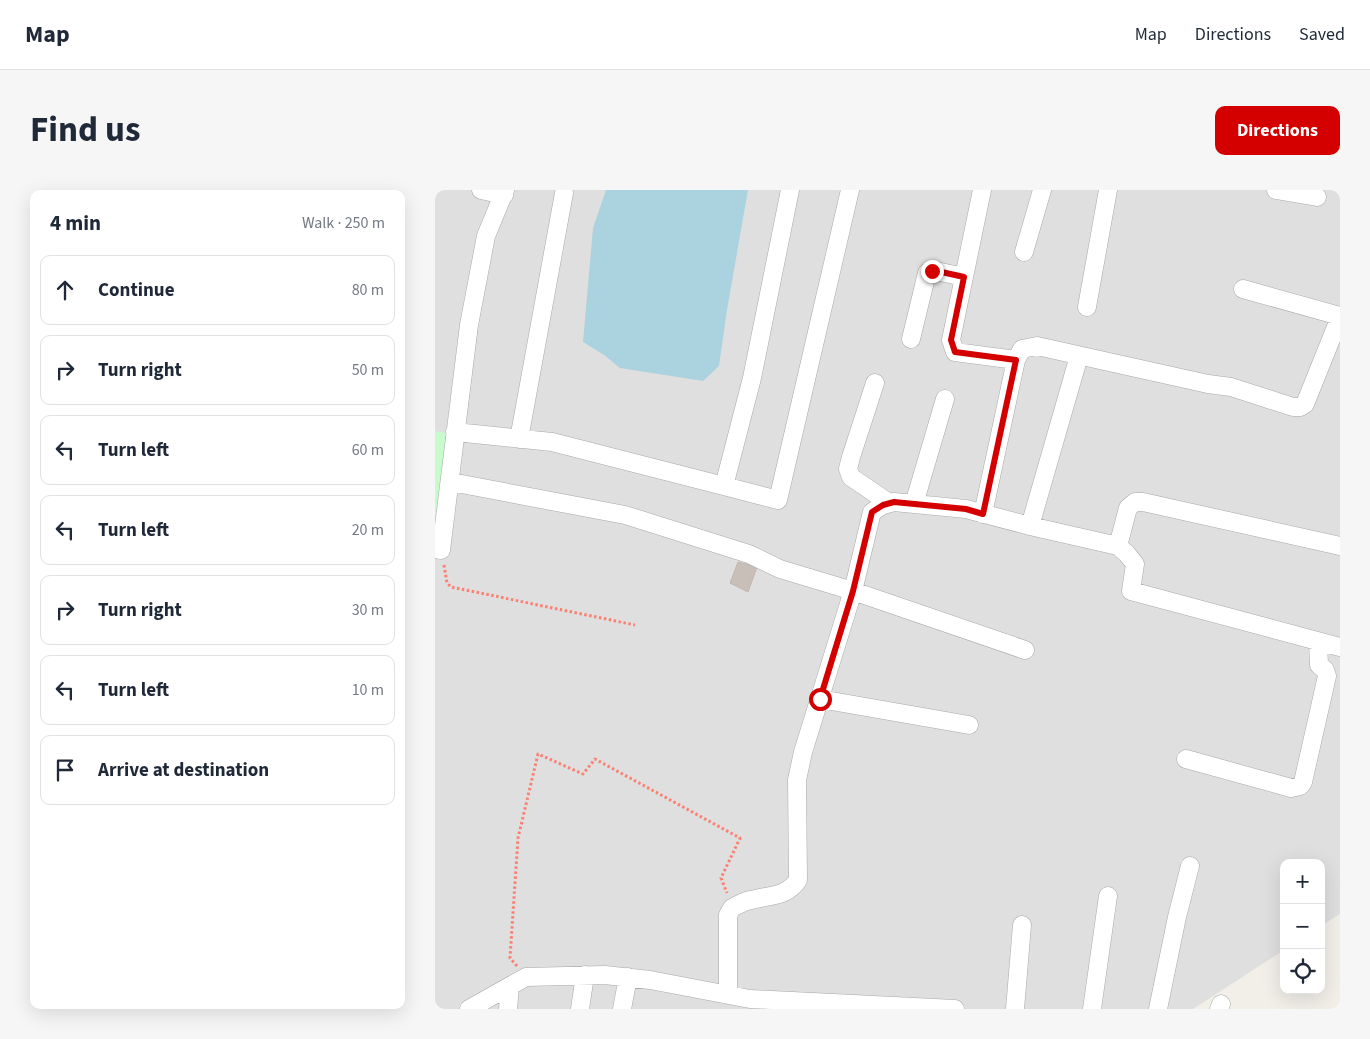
<!DOCTYPE html>
<html lang="en">
<head>
<meta charset="utf-8">
<style>
  :root { --surface:#fff; --page:#f6f6f7; --text:#1f2937; --muted:#747a83; --line:#e0e1e3; --accent:#d40000 }
  body { margin:0; font-family:"Source Sans 3",sans-serif; background:var(--page); color:var(--text) }
  .controls { position:absolute; right:15px; bottom:15px; display:grid; overflow:hidden; border-radius:10px; box-shadow:0 5px 20px #0002 }
  .controls button { width:45px; height:45px; display:grid; place-items:center; padding:0; border:0; border-bottom:1px solid var(--line); background:var(--surface); color:var(--text); font:25px sans-serif }
  .stop { position:absolute; width:15px; height:15px; margin:-11px; border:4px solid #d40000; border-radius:50%; background:#fff }
  .stop.end { background:#d40000; border-color:#fff; box-shadow:0 1px 5px #0008 }
  .list { margin:0; padding:0; list-style:none }
  h2 { display:flex; justify-content:space-between; align-items:center; height:65px; margin:0; padding:0 20px; font-size:21px }
  h2 small { font-size:16px; font-weight:400; color:var(--muted) }
  .list li { display:grid; grid-template-columns:32px 1fr auto; gap:15px; align-items:center; box-sizing:border-box; height:70px; margin:0 10px 10px; padding:0 10px; border:1px solid var(--line); border-radius:10px }
  .list b { display:block; font-size:19px; white-space:nowrap }
  .list em { font-size:16px; font-style:normal; color:var(--muted) }
  .icon { flex:none; width:28px; height:28px; fill:none; stroke:currentColor; stroke-width:2; stroke-linecap:round; stroke-linejoin:round }
  .map { position:relative; flex:none; width:905px; height:819px; overflow:hidden; border-radius:10px }
  header { display:flex; align-items:center; gap:30px; box-sizing:border-box; height:70px; padding:0 25px; background:var(--surface); border-bottom:1px solid var(--line) }
  header strong { font-size:24px }
  nav { display:flex; gap:28px; margin-inline-start:auto; font-size:18px }
  .intro { display:flex; align-items:center; justify-content:space-between; box-sizing:border-box; height:120px; padding:0 30px }
  h1 { margin:0; font-size:35px }
  .button { padding:12px 22px; border-radius:10px; background:var(--accent); color:#fff; font-size:18px; font-weight:700 }
  main { display:flex; gap:30px; padding:0 30px }
  aside { flex:1; background:var(--surface); border-radius:10px; box-shadow:0 5px 20px #0002 }
  .map>svg:first-child { display:block }
</style>
</head>
<body>
<header>
<strong>Map</strong>
<nav><a>Map</a><a>Directions</a><a>Saved</a></nav>
</header>
<div class="intro"><h1>Find us</h1><a class="button">Directions</a></div>
<main>
<aside>
<h2>4 min<small>Walk · 250 m</small></h2>
<ul class="list">
<li><svg class="icon" aria-label="ahead" viewBox="0 0 24 24"><path d="M12 20V5M6 11l6-6 6 6"/></svg><div><b>Continue</b></div><em>80 m</em></li>
<li><svg class="icon" aria-label="right" viewBox="0 0 24 24"><path d="M7 20v-9h11M14 6l5 5-5 5"/></svg><div><b>Turn right</b></div><em>50 m</em></li>
<li><svg class="icon" aria-label="left" viewBox="0 0 24 24"><path d="M17 20v-9H6M10 6l-5 5 5 5"/></svg><div><b>Turn left</b></div><em>60 m</em></li>
<li><svg class="icon" aria-label="left" viewBox="0 0 24 24"><path d="M17 20v-9H6M10 6l-5 5 5 5"/></svg><div><b>Turn left</b></div><em>20 m</em></li>
<li><svg class="icon" aria-label="right" viewBox="0 0 24 24"><path d="M7 20v-9h11M14 6l5 5-5 5"/></svg><div><b>Turn right</b></div><em>30 m</em></li>
<li><svg class="icon" aria-label="left" viewBox="0 0 24 24"><path d="M17 20v-9H6M10 6l-5 5 5 5"/></svg><div><b>Turn left</b></div><em>10 m</em></li>
<li><svg class="icon" aria-label="arrive" viewBox="0 0 24 24"><path d="M6 21V4h12l-3 4 3 4H6"/></svg><div><b>Arrive at destination</b></div></li>
</ul>
</aside>
<div class="map">
<svg width="905" height="819" viewBox="0 0 905 819">
  <rect width="100%" height="100%" fill="#f2efe9"/>
  <path fill="#e0dfdf" d="M0,0H905V724L886,736V673H849V760L758,819H0Z"/>
  <path fill="#c8facc" d="M0,241L16,244L0,362Z"/>
  <path fill="#aad3df" d="M171,0H313L292,120L284,176L268,191L185,178L169,165L148,152L158,38Z"/>
  <path fill="#c7bfb8" stroke="#c4b6ab" d="M303,372L322,377L313,402L295,393Z"/>
  <g fill="none" stroke-linecap="round" stroke-linejoin="round">
    <g stroke="#a9a9a9" stroke-width="19">
      <path id="street" d="M46,0L69,5
        M547,0L516,150L520,162L581,170L587,159L602,156L773,194L796,197L858,217H865L870,214L905,127
        M841,0L882,7
        M589,62L607,0
        M808,99L905,126
        M652,117L673,0
        M476,149L492,83L501,81L529,87
        M440,193L416,267L413,279L416,287L454,313
        M20,242L117,252L289,296L317,188L355,0
        M84,249L129,3
        M16,292L190,325L314,364L345,379L418,401L437,322L448,315L459,312L531,319L595,336L683,356L692,364L700,374L696,401L905,457
        M289,296L343,310L415,0
        M479,314L510,209
        M548,324L581,170
        M595,336L644,166
        M683,356L693,318L700,312H708L905,356
        M0,359L6,360L34,135L51,46L70,0
        M385,509L534,535
        M751,569L856,598L865,596L868,592L892,486L890,480L884,475L883,452
        M293,805V725L297,718C303,715 309,711 316,710C334,705 352,707 363,690L362,590L368,562L418,401L590,460
        M34,819L91,787L170,785L215,790L315,809L520,819
        M73,819L75,796
        M145,819L150,785
        M187,819L193,787
        M580,819L587,735
        M657,819L673,706
        M723,819L742,727L755,676
        M784,819L786,814"/>
    </g>
    <path stroke="#fa8072" stroke-width="3" stroke-dasharray="2.5 2.5" stroke-linecap="butt" d="M9,375L12,393L16,397L200,435
      M82,776L75,768L83,648L103,564L148,584L160,569L305,648L286,688L292,703"/>
    <use href="#street" stroke="#fff" stroke-width="18"/>
  </g>
  <g fill="none" stroke-linecap="round" stroke-linejoin="round">
    <path stroke="#d40000" stroke-width="6" d="M385,509L418,401L437,322L448,315L459,312L531,319L548,324L581,170L520,162L516,150L529,87L502,81H497"/>
  </g>
</svg>
<div class="controls">
<button>+</button>
<button>−</button>
<button><svg class="icon" aria-label="locate" viewBox="0 0 24 24"><circle cx="12" cy="12" r="6"/><path d="M12 2v4M12 18v4M2 12h4M18 12h4"/></svg></button>
</div>
<div class="stop" style="left:385px;top:509px"></div>
<div class="stop end" style="left:497px;top:81px"></div>
</div>
</main>
</body>
</html>
